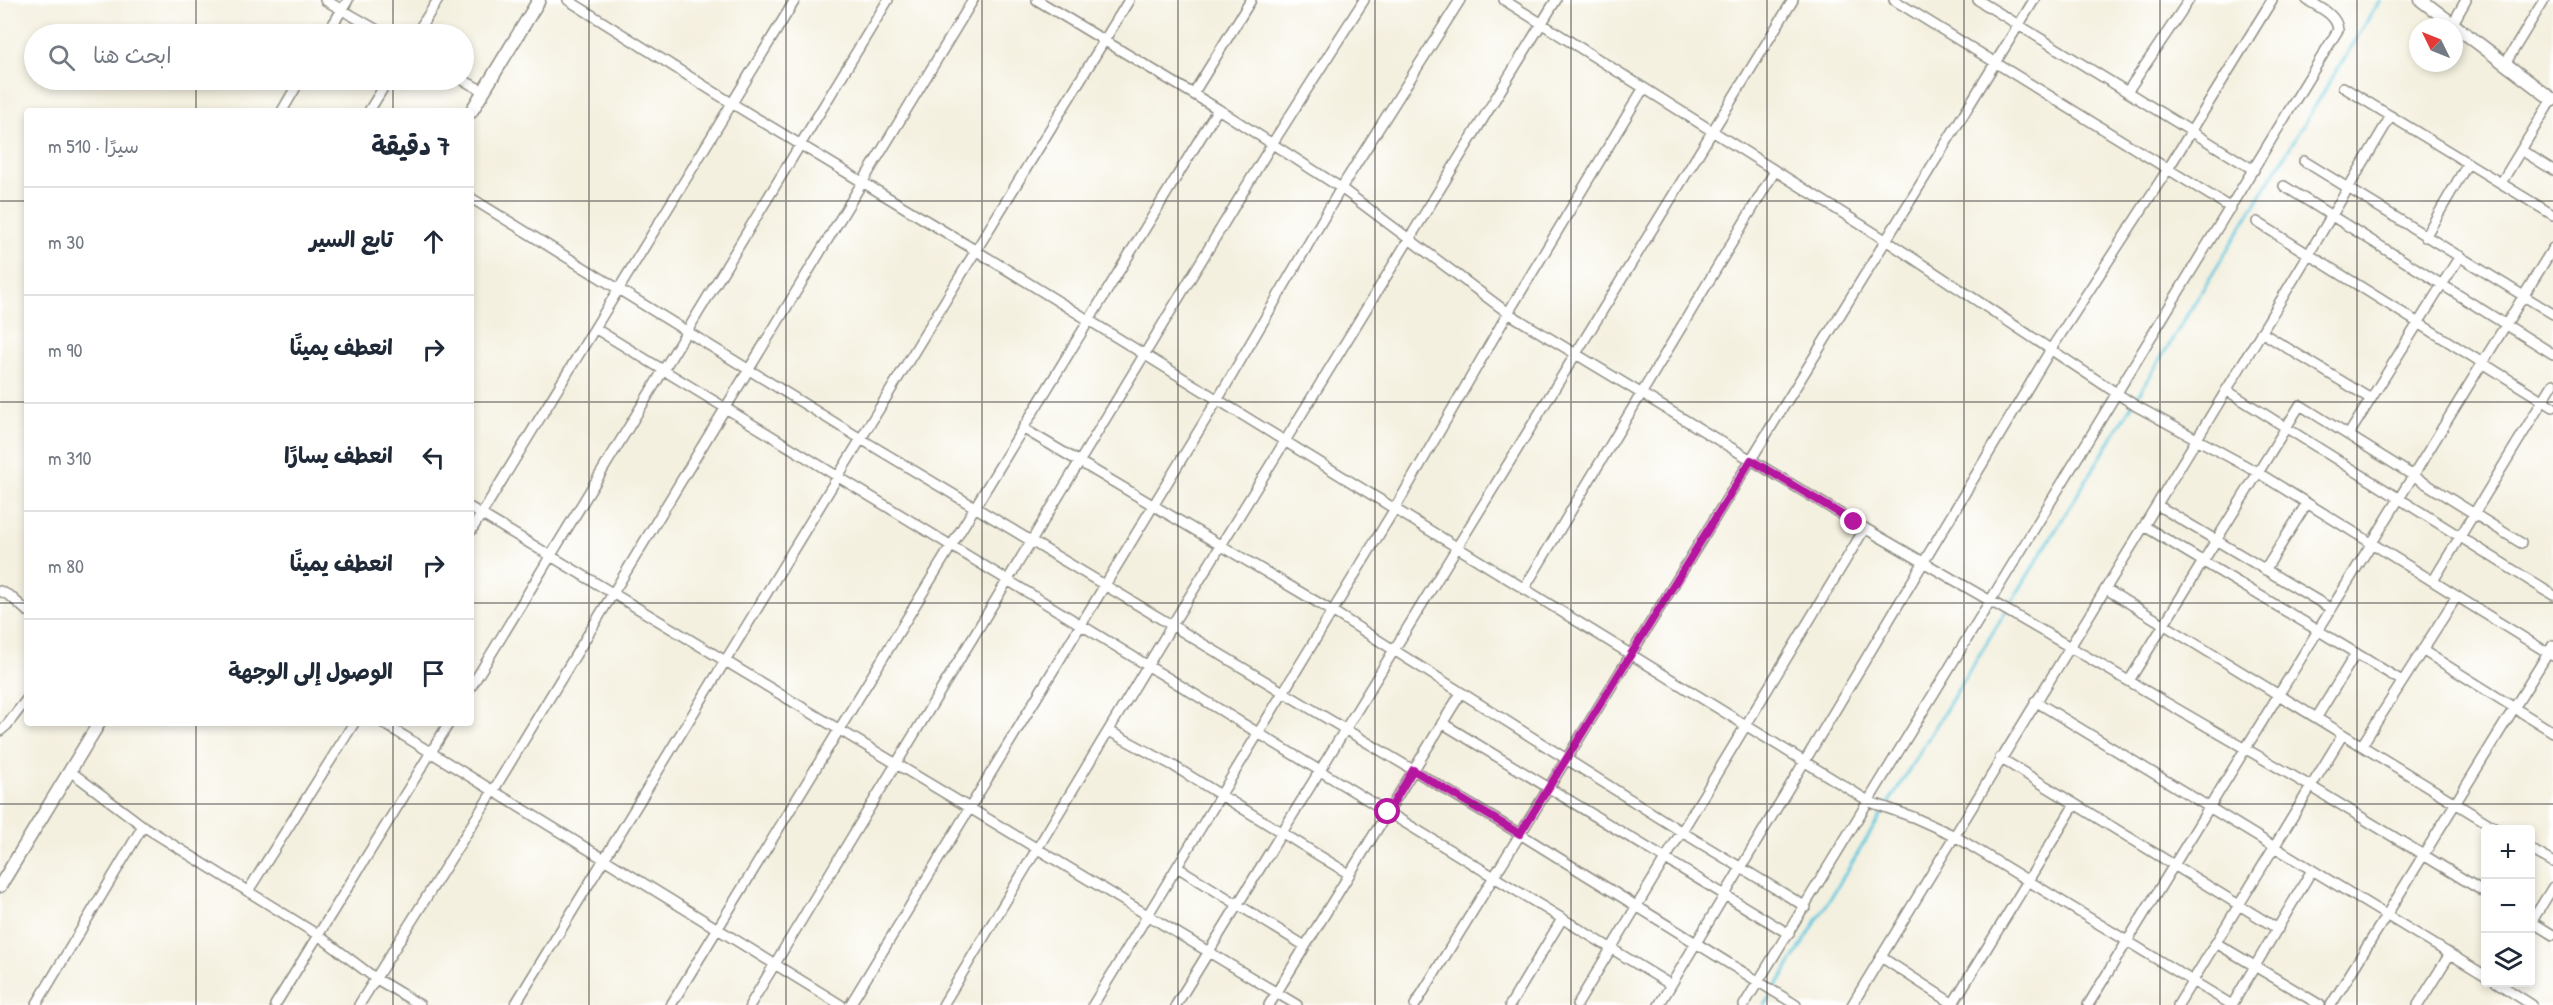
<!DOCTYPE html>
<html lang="ar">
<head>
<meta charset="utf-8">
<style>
  :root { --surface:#fff; --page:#f2f2f3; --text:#1f2937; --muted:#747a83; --line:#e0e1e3 }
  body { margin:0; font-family:"Patrick Hand","Playpen Sans Arabic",sans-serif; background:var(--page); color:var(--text); direction:rtl }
  .controls { position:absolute; right:18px; bottom:18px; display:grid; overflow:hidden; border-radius:6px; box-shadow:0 3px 9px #0003 }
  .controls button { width:54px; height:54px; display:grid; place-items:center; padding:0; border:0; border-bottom:2px solid var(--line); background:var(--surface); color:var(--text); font:30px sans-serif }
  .compass { position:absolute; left:2409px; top:18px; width:54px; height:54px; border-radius:50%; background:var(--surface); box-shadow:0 3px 9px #0003; rotate:313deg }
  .stop { position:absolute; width:18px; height:18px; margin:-14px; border:4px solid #b5179e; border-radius:50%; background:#fff }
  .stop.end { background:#b5179e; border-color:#fff; box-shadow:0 2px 6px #0008 }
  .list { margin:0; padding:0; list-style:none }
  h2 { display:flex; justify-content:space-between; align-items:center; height:78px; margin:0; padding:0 24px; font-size:26px }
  h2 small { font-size:20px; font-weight:400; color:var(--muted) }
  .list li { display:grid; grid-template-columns:39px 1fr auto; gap:18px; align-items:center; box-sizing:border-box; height:108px; padding:0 24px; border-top:2px solid var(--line) }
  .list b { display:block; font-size:22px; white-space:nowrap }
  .list em { font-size:20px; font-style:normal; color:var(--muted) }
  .icon { flex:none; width:33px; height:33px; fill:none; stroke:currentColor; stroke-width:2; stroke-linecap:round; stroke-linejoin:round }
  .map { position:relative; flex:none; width:2553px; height:1005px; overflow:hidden; direction:ltr }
  .search { position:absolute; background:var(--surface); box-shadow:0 3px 9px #0003; left:24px; top:24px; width:450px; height:66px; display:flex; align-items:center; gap:15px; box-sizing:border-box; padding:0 21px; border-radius:33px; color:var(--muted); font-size:22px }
  .panel { position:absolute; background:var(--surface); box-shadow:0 3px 9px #0003; left:24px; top:108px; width:450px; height:618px; border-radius:6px; direction:rtl }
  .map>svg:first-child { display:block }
</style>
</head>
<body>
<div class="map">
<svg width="2553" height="1005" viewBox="0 0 2553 1005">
  <rect width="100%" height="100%" fill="#fff"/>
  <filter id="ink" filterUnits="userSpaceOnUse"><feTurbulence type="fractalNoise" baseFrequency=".0167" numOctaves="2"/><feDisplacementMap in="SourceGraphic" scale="12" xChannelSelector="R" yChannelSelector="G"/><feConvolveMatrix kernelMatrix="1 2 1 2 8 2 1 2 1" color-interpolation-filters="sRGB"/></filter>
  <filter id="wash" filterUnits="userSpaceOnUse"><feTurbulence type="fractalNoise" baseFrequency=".008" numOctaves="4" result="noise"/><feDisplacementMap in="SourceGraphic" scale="24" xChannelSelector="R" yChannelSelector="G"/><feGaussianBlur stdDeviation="1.35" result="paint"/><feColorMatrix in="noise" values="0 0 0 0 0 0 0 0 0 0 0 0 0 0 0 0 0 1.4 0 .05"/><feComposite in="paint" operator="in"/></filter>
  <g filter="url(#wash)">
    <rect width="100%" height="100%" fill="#f4f0df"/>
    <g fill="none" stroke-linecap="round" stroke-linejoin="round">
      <path stroke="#60c8dd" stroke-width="3" d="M1765,1005L2380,0"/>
    </g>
  </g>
  <g filter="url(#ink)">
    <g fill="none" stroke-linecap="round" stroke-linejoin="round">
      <g stroke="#908e85" stroke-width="12">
        <path id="minor" d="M325,0L384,34
          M568,0L733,104L975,250L1870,802L1913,817L1953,835L2232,1005
          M1037,0L1218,109L1341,188L1508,313L1854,522L2310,786L2486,893
          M1504,0L1887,241L2136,406L2257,472L2553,656
          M1894,0L2231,208
          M1978,0L2254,170
          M2452,25L2466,0
          M327,34L348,0
          M416,34L438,0
          M2505,64L2544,0
          M463,80L483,91
          M2343,87L2553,215
          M2127,92L2189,0
          M1193,94L1251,0
          M282,111L300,80
          M369,111L388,80
          M2521,150L2553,170
          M2304,161L2553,314
          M2501,183L2552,99
          M2284,186L2553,354
          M471,198L861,439L1520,834L1796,1005
          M2257,222L2553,407
          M2425,237L2468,163
          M596,329L1671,985
          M2261,332L2371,399
          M2226,390L2553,595
          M1024,429L1332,611L1682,832L1806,907
          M2349,434L2460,256
          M2157,505L2330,608
          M471,508L1297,1005
          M2144,526L2402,681
          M471,531L795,0
          M2265,570L2307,503
          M2433,581L2553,384
          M1524,589L1775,171
          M2106,589L2499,830
          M0,591L10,596L27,611
          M2422,650L2553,732
          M2129,681L2300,405L2521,543
          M471,687L888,0
          M2035,701L2486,976
          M2317,717L2356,653
          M383,723L841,1005
          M1442,723L1789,934
          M0,731L7,725L27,699
          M1109,731L1172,765L1349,874
          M2362,745L2457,596
          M2000,758L2278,929
          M70,771L143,826L318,935L375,978L420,1005
          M2530,849L2553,862
          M1177,867L1305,946
          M248,891L354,723
          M2530,921L2553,935
          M2530,924L2553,887
          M2216,943L2320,1005
          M1881,957L1955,1005
          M2496,982L2532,1005
          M36,1005L143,826
          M275,1005L449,723
          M359,1005L493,791L973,0
          M515,1005L1129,0
          M671,1005L1218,109
          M750,1005L1272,144L1364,0
          M850,1005L1218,399L1341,188L1460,0
          M943,1005L1172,625L1556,0
          M1093,1005L1394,510L1508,313L1643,89
          M1176,1005L1793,0
          M1269,1005L1461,693
          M1415,1005L2034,0
          M1510,1005L1562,919
          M1577,1005L1865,528
          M1659,1005L2051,349L2168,169L2272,0
          M1744,1005L2338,30C2337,14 2318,7 2307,0
          M1852,1005C2031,708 2215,414 2391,116
          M1952,1005L2075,804
          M2088,1005L2553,248
          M2178,1005L2343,734
          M2232,1005L2312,870
          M2331,1005L2553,645
          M2418,1005L2450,954"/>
      </g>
      <g stroke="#908e85" stroke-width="15">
        <path id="tertiary" d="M2421,0L2553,100
          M471,112L539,0
          M0,886L99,723"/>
      </g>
      <use href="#minor" stroke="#fff" stroke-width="9"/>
      <use href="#tertiary" stroke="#fff" stroke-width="12"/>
    </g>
  </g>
  <g fill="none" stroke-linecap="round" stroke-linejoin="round" filter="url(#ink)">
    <path stroke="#b5179e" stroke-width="8" d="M1388,812L1413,770L1520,834L1751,460L1854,522"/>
  </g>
  <path fill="none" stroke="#2b2b2b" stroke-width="1.5" stroke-opacity="0.55" d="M196,0V34M393,0V34M589,0V1005M786,0V1005M982,0V1005M1178,0V1005M1375,0V1005M1571,0V1005M1767,0V1005M1964,0V1005M2160,0V1005M2357,0V1005M196,80V111M393,80V111M0,201H27M471,201H2553M0,402H27M471,402H2553M0,603H27M471,603H2553M196,723V1005M393,723V1005M0,804H2553"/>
</svg>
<div class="controls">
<button>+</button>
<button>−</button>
<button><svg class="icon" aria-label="layers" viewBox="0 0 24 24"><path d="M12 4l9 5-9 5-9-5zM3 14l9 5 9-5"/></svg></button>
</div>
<svg class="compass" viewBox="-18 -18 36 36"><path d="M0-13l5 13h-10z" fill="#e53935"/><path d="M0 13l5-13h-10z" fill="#747a83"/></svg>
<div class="stop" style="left:1388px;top:812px"></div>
<div class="stop end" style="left:1854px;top:522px"></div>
<div class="search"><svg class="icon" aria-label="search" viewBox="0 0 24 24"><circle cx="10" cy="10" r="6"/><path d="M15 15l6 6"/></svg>ابحث هنا</div>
<section class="panel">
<h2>7 دقيقة<small>سيرًا · 510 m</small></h2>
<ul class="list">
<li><svg class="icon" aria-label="ahead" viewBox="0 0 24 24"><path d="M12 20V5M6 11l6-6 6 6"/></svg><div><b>تابع السير</b></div><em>30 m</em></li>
<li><svg class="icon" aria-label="right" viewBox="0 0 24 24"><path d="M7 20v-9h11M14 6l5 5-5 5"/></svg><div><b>انعطف يمينًا</b></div><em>90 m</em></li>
<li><svg class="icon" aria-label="left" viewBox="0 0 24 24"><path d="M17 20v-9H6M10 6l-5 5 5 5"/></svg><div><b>انعطف يسارًا</b></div><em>310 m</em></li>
<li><svg class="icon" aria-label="right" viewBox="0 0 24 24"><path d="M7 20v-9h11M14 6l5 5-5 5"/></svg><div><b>انعطف يمينًا</b></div><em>80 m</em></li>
<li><svg class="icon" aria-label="arrive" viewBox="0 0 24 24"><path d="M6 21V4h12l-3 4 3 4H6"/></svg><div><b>الوصول إلى الوجهة</b></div></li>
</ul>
</section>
</div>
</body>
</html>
